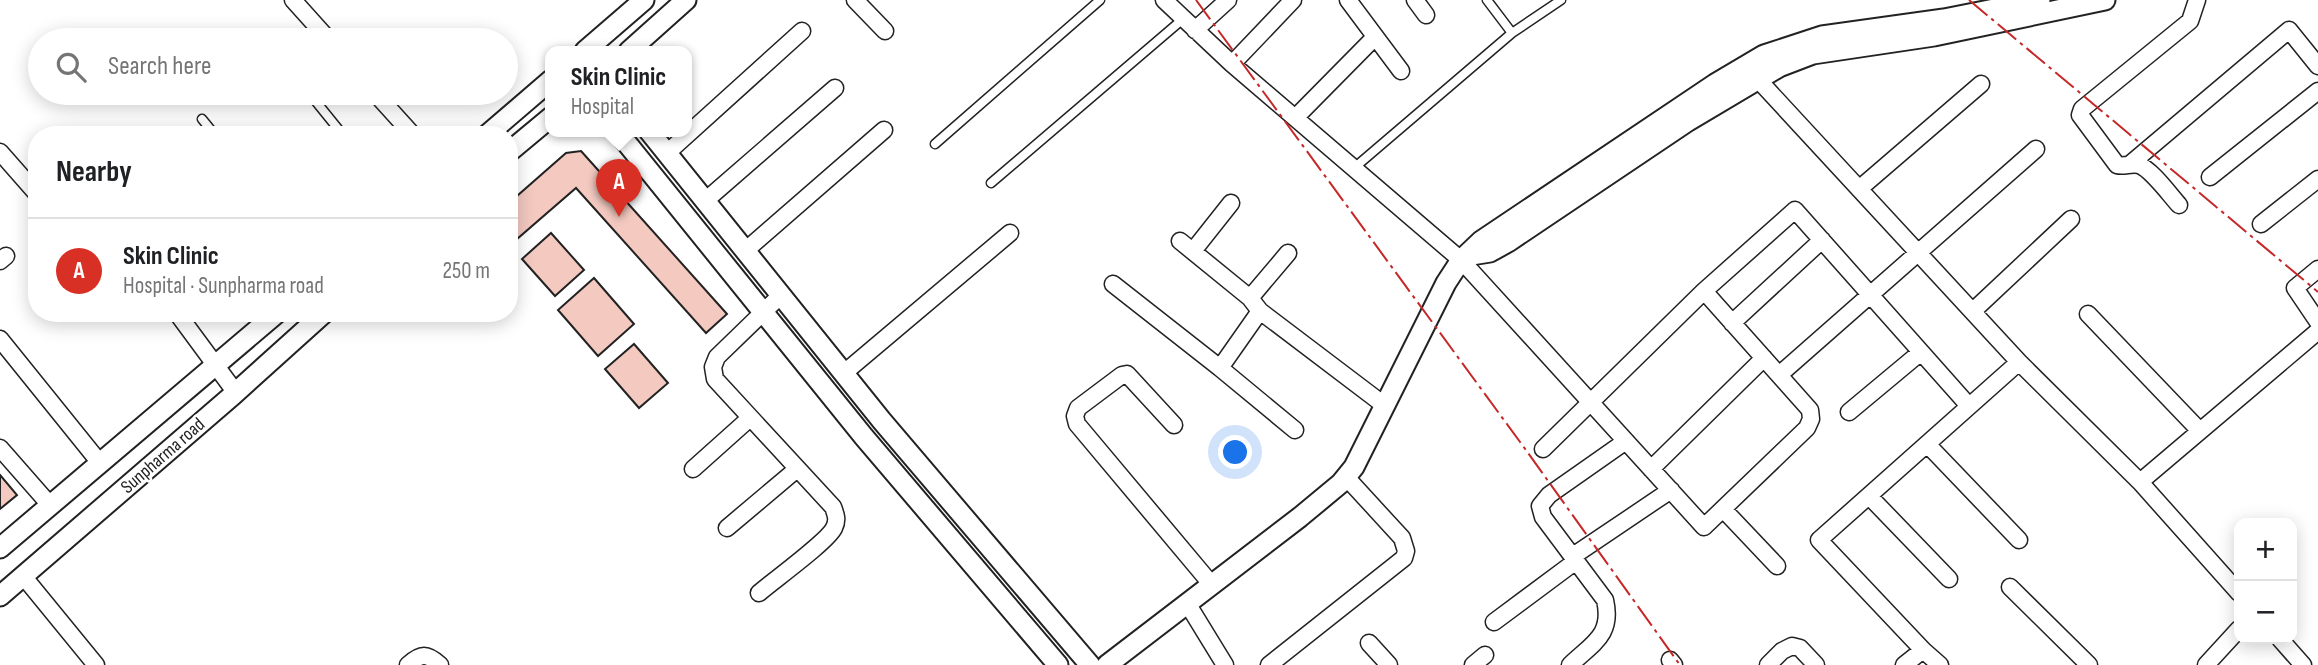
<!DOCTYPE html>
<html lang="en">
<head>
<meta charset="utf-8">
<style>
  :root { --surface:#fff; --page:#f6f6f6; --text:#202124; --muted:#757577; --line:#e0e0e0; --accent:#d93025 }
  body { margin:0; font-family:"Sofia Sans Condensed",sans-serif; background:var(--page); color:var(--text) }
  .controls { position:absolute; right:21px; bottom:21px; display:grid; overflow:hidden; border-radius:14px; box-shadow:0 4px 18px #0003 }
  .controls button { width:63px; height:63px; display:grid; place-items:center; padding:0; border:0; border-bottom:2px solid var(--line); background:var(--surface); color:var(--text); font:35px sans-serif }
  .you { position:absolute; left:1236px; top:453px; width:24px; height:24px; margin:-18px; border:5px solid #fff; border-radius:50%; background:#1a73e8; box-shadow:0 0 0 10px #1a73e833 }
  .badge { display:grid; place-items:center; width:46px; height:46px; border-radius:50%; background:var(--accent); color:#fff; font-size:23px; font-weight:700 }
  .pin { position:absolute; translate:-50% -58px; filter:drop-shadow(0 2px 4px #0008) }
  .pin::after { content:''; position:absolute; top:37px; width:24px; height:21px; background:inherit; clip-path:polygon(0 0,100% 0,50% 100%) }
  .popup { position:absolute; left:545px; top:46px; width:147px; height:91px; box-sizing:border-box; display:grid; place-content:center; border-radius:14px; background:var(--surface); filter:drop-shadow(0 2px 5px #0005); font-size:23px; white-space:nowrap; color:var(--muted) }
  .popup b { font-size:26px; color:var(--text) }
  .popup::after { content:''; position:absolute; left:50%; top:100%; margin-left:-14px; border:14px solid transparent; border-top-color:var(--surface) }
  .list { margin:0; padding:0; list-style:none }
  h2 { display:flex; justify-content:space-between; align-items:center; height:91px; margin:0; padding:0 28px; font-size:30px }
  h2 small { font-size:23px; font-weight:400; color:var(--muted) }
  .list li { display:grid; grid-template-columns:46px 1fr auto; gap:21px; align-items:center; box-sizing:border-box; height:105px; padding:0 28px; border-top:2px solid var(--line) }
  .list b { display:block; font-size:26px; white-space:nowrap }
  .list p { margin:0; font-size:23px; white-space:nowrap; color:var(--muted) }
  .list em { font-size:23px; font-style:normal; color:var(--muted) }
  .icon { flex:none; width:38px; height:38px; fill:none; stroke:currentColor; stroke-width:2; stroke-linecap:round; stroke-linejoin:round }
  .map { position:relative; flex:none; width:2318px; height:665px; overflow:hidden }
  .search { position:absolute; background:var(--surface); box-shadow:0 4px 18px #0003; left:28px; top:28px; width:490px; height:77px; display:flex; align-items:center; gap:18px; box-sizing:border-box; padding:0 24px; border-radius:38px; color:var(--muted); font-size:26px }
  .panel { position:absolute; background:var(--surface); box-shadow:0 4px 18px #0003; left:28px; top:126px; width:490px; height:196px; border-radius:28px }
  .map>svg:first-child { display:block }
</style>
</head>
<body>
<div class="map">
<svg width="2318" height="665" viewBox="0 0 2318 665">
  <rect width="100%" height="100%" fill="#fff"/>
  <path fill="#f3c9c0" stroke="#222" stroke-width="2" d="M581,151L727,314L706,333L576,188L517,239L509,230V203L566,153Z
    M551,233L584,270L555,296L522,259Z
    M594,278L634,324L598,356L558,310Z
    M634,344L668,383L639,408L605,369Z
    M0,475L17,495L0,509Z"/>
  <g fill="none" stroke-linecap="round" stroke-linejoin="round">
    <g stroke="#222" stroke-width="11">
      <path id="service" d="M1487,0L1512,33
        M309,93L343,135
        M202,119L215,135
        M935,144L1100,0
        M1354,168L1512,33L1561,0
        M991,183L1183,19"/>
    </g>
    <g stroke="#222" stroke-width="19">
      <path id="minor" d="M293,0L329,40
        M855,0L885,31
        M1164,0L1232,64L1461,260L1704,527L1807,428L1811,419L1810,410L1704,291
        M1348,0L1401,71
        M1415,0L1426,15
        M1195,30L1228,0
        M1232,64L1293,0
        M1752,73L2019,362L2140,482L2239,593
        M375,93L413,135
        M1296,117L1375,37
        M0,152L37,194
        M667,153L802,31
        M2129,165L2289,30L2318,66
        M2210,177L2318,91
        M1859,189L1981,84
        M705,201L835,88
        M2179,205C2170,195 2151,169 2139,165C2131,163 2124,167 2117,165L2080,115L2082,109L2190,21L2197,0
        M2261,224L2318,179
        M1180,241L1250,298L1260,311L1220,368L1295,430
        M745,251L884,130
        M1193,251L1231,203
        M0,261L6,256
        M2318,269L2295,288L2318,322
        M1113,284L1220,368
        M1250,298L1288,253
        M1260,311L1384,405
        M1973,311L2071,219
        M177,313L236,393
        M2088,314L2200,431
        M1732,323L1822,240
        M0,339L100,463
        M844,373L1010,233
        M1779,375L2036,149
        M1849,412L1921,352
        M1174,425L1127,374L1122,375L1078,408L1075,416L1077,424L1212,585
        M1927,444L2019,540
        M0,448L50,505
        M1543,449L1704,291L1795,210L1969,406
        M693,469L750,418
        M1651,469L1764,358
        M2140,482L2318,331
        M1869,496L1949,579
        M1723,509L1777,566
        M727,528L797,469
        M1573,556L1671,490
        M24,577L96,665
        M2010,587L2089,665
        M759,593C774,580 827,542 834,528C838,520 836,515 833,507L715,379L713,367L717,357L781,295
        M1187,603L1225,665
        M1494,622L1576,561
        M2280,639L2303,665
        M1369,643L1389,665
        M1923,650L1819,540L2019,362
        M1670,660L1674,665
        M408,665C421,653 427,653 440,665
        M1269,665L1404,558L1406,551L1402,538L1346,477
        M1473,665L1485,655
        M1570,665C1593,643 1613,635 1605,600L1543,517L1540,506L1549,495L1626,441
        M1768,665L1782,651L1792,646L1800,648L1816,665
        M1904,665L1923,650L1940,665
        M2206,665L2239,629"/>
    </g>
    <g stroke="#222" stroke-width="23">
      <path id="tertiary" d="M585,51L644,0
        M629,51L686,0
        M617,131L864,437L1058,665
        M649,131L882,421L1090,665
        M487,135L551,80
        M509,152L551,117
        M1465,256L1490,252L1508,242L1688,121L1779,67L1813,54L1934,36L2105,0
        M0,548L277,313
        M0,596L233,395L324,313
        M1107,665L1300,517L1341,483L1354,467L1446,283L1461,260L1481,241L1715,84L1764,55L1822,36L1944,19L2040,0"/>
    </g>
    <use href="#service" stroke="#fff" stroke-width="8"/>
    <use href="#minor" stroke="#fff" stroke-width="16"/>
    <use href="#tertiary" stroke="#fff" stroke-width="19"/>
    <path stroke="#c62828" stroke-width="2" stroke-dasharray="24 5 3.5 5" stroke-linecap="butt" d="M1196,0L1523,446L1680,665
      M1969,0L2318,292"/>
  </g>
  <g text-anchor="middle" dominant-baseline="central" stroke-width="5" stroke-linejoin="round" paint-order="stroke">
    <g font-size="19" fill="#222" stroke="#fff">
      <text transform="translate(163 456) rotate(-41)">Sunpharma road</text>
    </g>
  </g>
</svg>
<div class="controls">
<button>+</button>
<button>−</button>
</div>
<div class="you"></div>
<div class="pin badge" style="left:619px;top:217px">A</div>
<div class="popup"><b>Skin Clinic</b>Hospital</div>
<div class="search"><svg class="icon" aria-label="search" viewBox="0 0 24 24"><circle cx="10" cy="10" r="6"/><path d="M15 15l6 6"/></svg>Search here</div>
<section class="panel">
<h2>Nearby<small></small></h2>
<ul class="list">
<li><span class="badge">A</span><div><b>Skin Clinic</b><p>Hospital · Sunpharma road</p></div><em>250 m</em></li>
</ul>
</section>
</div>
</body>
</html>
